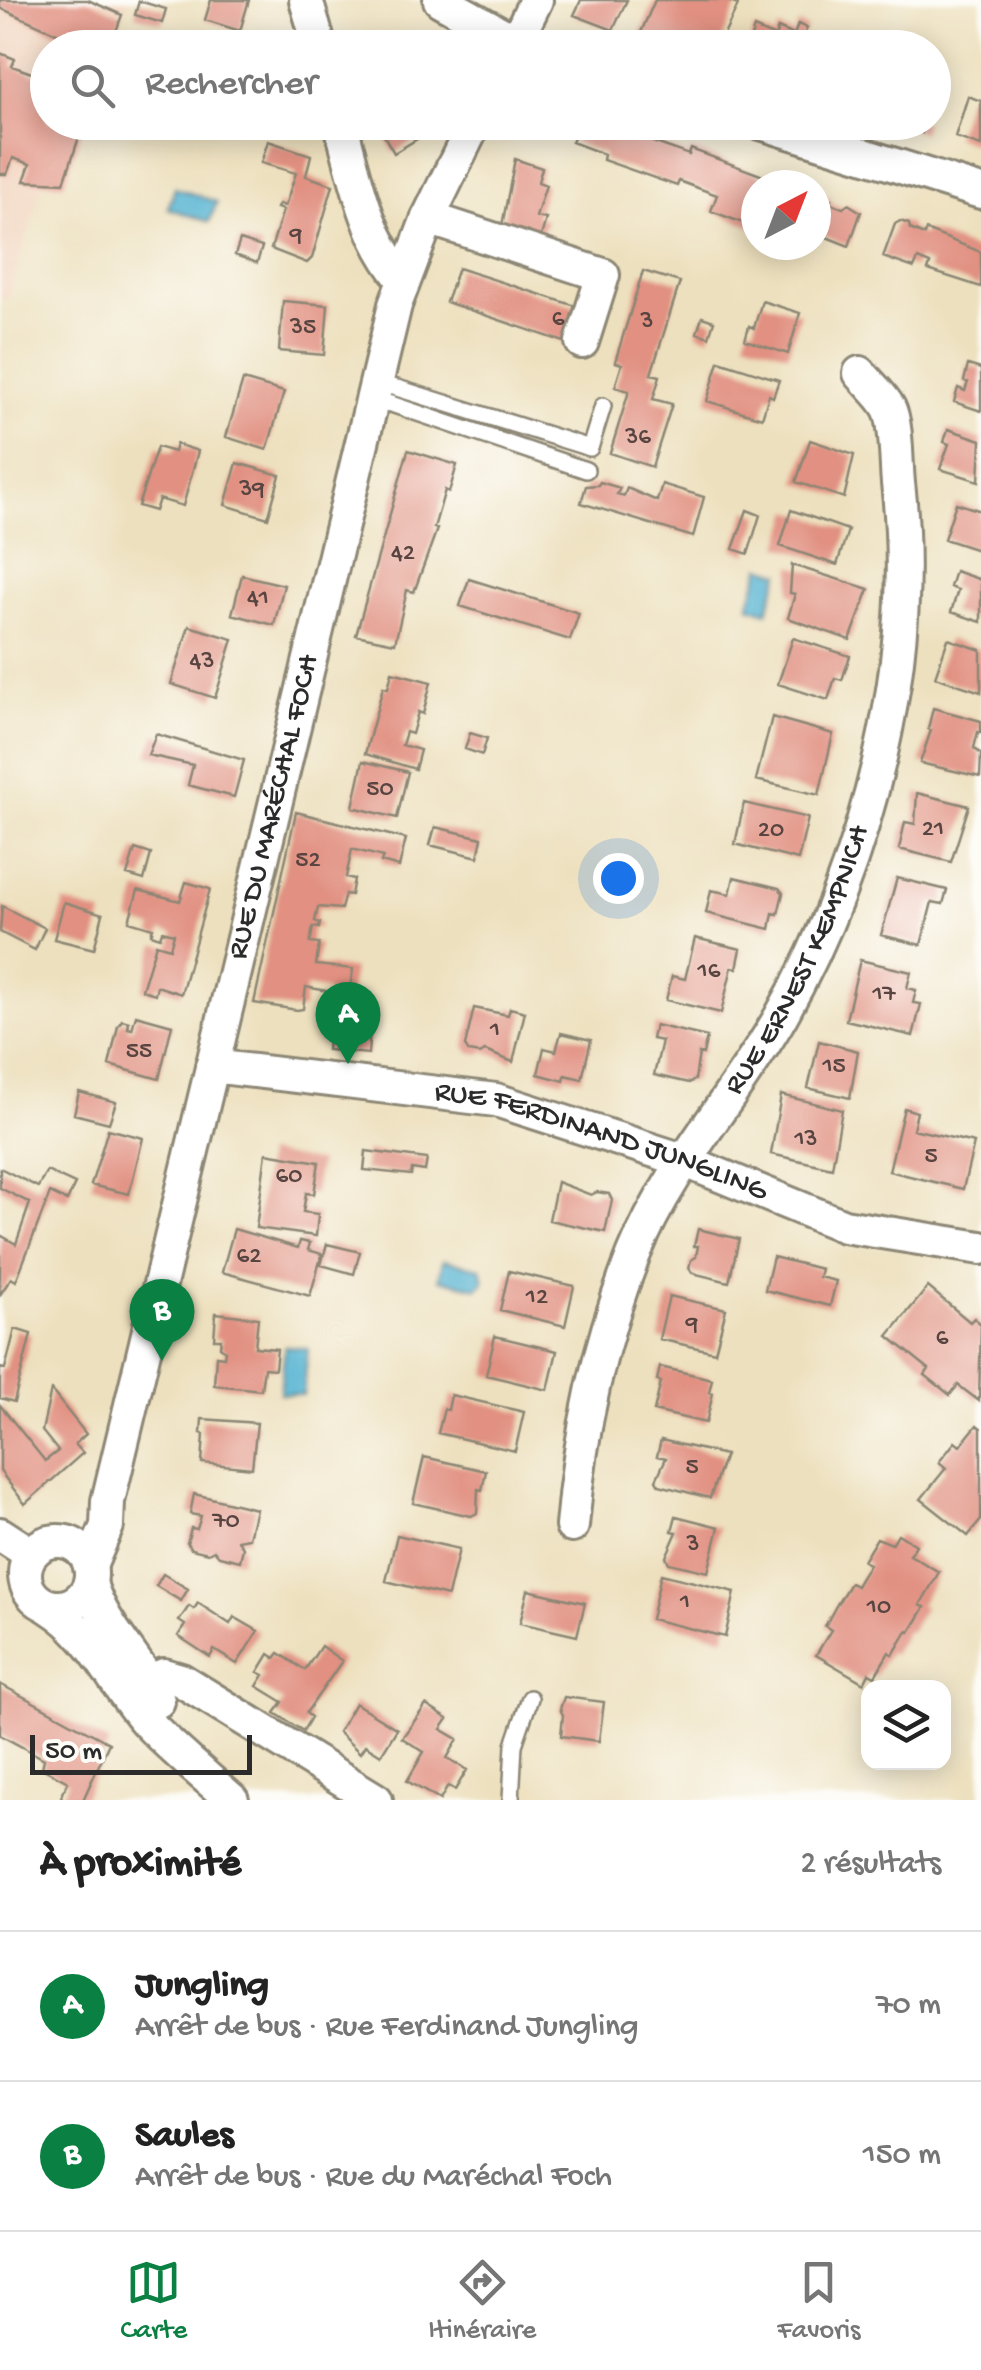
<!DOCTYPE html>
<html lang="fr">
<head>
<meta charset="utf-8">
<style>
  :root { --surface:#fff; --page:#f2f2f2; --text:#222; --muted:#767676; --line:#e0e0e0; --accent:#0b8043 }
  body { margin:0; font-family:"Gochi Hand",sans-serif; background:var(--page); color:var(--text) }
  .controls { position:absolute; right:30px; bottom:30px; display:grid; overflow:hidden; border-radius:20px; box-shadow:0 5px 25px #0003 }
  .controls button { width:90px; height:90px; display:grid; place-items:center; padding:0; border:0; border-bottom:2px solid var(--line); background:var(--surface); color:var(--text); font:50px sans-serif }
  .compass { position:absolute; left:741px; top:170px; width:90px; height:90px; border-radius:50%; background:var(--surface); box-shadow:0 5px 25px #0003; rotate:42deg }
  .scale { position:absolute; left:30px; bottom:25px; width:222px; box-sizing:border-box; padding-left:10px; border:5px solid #2b2b2b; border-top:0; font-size:28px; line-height:35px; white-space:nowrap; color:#2b2b2b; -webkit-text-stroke:8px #fdfcf7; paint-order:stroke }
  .you { position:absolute; left:618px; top:878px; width:35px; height:35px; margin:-25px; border:8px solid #fff; border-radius:50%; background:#1a73e8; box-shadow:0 0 0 15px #1a73e833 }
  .badge { display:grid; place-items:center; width:65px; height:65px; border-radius:50%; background:var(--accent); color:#fff; font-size:32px; font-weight:700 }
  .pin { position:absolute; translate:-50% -82px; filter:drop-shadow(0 2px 5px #0008) }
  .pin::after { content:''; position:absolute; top:52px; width:35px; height:30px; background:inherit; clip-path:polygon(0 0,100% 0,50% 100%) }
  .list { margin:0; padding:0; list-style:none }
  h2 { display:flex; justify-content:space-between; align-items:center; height:130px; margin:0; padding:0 40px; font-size:42px }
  h2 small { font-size:32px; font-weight:400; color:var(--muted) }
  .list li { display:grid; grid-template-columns:65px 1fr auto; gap:30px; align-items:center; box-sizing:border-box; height:150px; padding:0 40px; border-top:2px solid var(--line) }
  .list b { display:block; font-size:38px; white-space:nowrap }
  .list p { margin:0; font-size:32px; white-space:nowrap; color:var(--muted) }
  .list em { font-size:32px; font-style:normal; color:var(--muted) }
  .icon { flex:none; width:55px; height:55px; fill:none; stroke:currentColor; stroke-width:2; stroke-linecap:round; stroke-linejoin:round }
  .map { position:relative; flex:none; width:981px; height:1800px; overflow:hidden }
  .search { position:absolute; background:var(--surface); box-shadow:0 5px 25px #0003; left:30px; right:30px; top:30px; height:110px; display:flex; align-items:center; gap:25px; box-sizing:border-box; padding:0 35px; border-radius:55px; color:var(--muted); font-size:38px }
  .sheet { height:430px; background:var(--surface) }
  nav { display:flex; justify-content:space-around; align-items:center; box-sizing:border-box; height:140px; border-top:2px solid var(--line); background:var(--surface); font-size:28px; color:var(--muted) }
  nav a { display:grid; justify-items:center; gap:5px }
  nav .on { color:var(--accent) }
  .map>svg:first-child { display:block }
</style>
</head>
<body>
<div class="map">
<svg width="981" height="1800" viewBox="0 0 981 1800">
  <rect width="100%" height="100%" fill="#fdfcf7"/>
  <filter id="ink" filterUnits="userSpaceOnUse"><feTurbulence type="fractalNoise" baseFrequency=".01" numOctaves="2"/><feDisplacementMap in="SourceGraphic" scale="20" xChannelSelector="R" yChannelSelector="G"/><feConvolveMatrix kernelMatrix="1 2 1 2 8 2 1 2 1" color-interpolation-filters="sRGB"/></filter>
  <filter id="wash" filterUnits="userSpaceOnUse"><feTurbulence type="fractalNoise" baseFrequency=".0048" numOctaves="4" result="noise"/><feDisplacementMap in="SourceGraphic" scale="40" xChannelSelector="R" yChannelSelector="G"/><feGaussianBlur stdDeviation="2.25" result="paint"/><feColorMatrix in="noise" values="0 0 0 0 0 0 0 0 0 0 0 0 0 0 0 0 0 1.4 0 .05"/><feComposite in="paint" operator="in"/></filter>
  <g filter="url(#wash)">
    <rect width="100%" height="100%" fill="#ede0be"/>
    <path fill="#f2d4be" d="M0,0H128L110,47L48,48V122L84,123L65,185L43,184L7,301L0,299Z"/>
    <path fill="#52b2d1" stroke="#3e6e7e" stroke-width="2.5" d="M175,188L217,202L209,222L168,208Z
      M761,567L780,573L767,612L749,606Z
      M443,1260L481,1268L484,1282L477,1288L439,1279Z
      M285,1346L308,1349L303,1395L280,1393Z"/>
    <g id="blocks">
      <path fill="#e19081" d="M0,0H88L122,15L110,48H90L0,8Z
        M211,0H249L240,31L205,20Z
        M581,0H627L613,30L574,15Z
        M655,0H725L738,5L718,48H658L638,39Z
        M139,1L166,9L162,23L135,15Z
        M798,24L807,28L802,40L818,48H747L754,28L775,37L778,28L794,35Z
        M890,34L899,37L895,48H874L878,36L888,40Z
        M454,35L466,48H438L439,44Z
        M0,53L15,59L12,66L48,79V122H84L64,183L24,181L30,164L13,158L7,174H0Z
        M968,96L981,101V146L955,137Z
        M376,122H420L417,127L422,136L394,153Z
        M564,122H616L614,128L689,155L691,149L766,177L764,185H756V228L711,211L717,195L679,181L677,186L603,160L604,154L572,142L575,134L561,129Z
        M895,122H925L922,133Z
        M268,141L311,155L306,176L333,185L312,258L307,263L271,249L283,210L277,208L279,204L285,206L296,173L261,163Z
        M515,159L542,168L538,182L546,185L536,217L546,219L539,243L501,231Z
        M818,194L831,199L830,203L843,208L848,204L861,212L849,246L816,233Z
        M900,221L909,224L910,229L924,235L926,230L981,252V287L928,270L930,264L918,259L914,268L883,257L895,224Z
        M240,240L262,247L257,263L235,255Z
        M458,268L579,307L567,343L446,302Z
        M643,271L680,282L651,374L660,376L653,399L672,404L652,467L610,453L629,391L615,387L622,364L615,362Z
        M283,301L328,305L324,355L279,351Z
        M762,301L800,313L788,354L745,340L749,326L754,328Z
        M702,317L714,321L709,337L697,333Z
        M719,361L779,380L773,397L769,395L762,418L707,401Z
        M968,365L981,369V411L954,402L958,388L965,391L968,382L964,381Z
        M243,380L284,392L267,450L226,437Z
        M948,429L981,440L979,481L940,469L949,444L944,442Z
        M810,440L854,455L844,498L796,482Z
        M176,444L198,451L183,506L159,499L155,511L138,506L157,447L174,452Z
        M408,450L457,465L449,492L445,490L434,528L437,529L414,592L407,590L395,643L356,635Z
        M237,463L280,475L268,518L225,505Z
        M600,482L620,488L617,494L624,496L627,488L657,501L662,484L704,497L693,537L581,503L586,486L598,485Z
        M956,503L981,511V551L944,539Z
        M747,510L760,515L748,554L733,549Z
        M791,510L848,530L837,565L780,546Z
        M792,565L869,589L850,640L788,618L795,594L790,593Z
        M955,571L981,580V622L951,612L958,590L950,587Z
        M242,575L284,585L274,625L232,614Z
        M469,579L579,613L570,640L460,606Z
        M189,626L233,639L215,698L171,684Z
        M793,638L850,656L842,680L835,678L828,700L778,684Z
        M948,639L981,650V692L935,677Z
        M392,672L431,682L423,714L418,712L412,734L406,732L402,745L420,750L415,769L365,754L383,687L388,688Z
        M933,708L981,721V733L978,732L974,748L981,754L980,777L920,763L931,730L928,729Z
        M772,717L833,734L819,795L756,780Z
        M470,733L487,738L482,755L465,749Z
        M156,734L244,760L234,797L188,785L193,765L148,755Z
        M363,761L408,772L397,818L353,807Z
        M917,793L969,806L951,862L899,849L905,822L915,824Z
        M744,803L808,818L798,860L735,844Z
        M296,812L406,839L399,867L381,862L383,857L352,849L346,877L354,879L351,895L345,894L341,909L318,907L315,921L320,923L319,928L313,927L310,943L319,944L316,965L353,969L349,1001L329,998L327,991L306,987L303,1009L297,1010L254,1003Z
        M435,827L482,838L478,857L430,845Z
        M135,849L151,854L144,880L127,875Z
        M734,877L779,888L783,893L778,914L773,913L770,929L706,913L711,890L730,894Z
        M897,878L947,890L943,904L932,902L921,945L881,935Z
        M186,882L210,889L181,994L157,986L155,994L142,990L156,944L170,948L174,934L162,931L160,937L151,934L153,928L129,921L138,890L180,901Z
        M64,902L103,914L94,949L54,939Z
        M2,906L45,928L35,950L0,932Z
        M695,938L741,949L737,968L732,967L721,1013L666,1000L672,976L685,979Z
        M860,960L911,972L907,988L916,990L913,1003L921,1004L913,1036L846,1020Z
        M474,1008L508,1015L510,1008L525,1012L513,1062L485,1051L480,1054L469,1052L465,1046Z
        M136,1015L172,1025L159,1079L109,1065L118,1026L122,1020L129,1022L128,1028L132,1029Z
        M330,1017L371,1020L368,1054L327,1050Z
        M655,1025L707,1037L703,1054L699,1053L695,1080L689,1083L654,1075L662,1041L652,1039Z
        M561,1033L591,1040L582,1079L565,1075L564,1081L538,1074L544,1048L556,1051Z
        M819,1041L858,1051L850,1098L808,1088Z
        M79,1092L116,1102L109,1123L74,1114Z
        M781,1095L842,1110L832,1168L771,1154Z
        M904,1108L917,1112L913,1129L974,1143L963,1189L889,1171Z
        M108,1129L143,1138L129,1194L91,1185Z
        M366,1151L427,1159L425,1171L412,1169L411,1175L364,1170Z
        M266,1153L319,1162L314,1194L306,1193L303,1212L318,1214L316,1236L256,1228Z
        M0,1168L38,1187L47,1171L75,1184L67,1201L50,1193L16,1281L11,1278L0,1295V1235L16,1244L30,1203L0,1188Z
        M557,1182L591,1195L597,1192L609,1194L612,1200L605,1232L549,1220Z
        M234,1229L298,1248L300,1241L310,1243L308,1250L322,1254L310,1296L222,1272Z
        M698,1229L739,1239L729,1282L692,1273L689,1268L691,1260L696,1257L698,1246H694Z
        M327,1244L360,1252L354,1274L321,1265Z
        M773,1257L821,1269L819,1277L836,1281L830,1306L765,1290Z
        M509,1271L574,1286L565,1326L500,1310Z
        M928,1287L970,1322L974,1318L981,1324L979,1401L958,1385L950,1395L925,1375L929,1369L888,1336Z
        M669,1296L726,1309L715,1352L659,1339Z
        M216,1313L258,1318L255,1347L277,1349L275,1369L264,1368L261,1390L214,1385L216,1356L224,1357L225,1351L220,1347L221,1339H214Z
        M15,1329L31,1334L14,1402L0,1398V1368L5,1369Z
        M495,1336L557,1351L548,1390L486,1375Z
        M660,1367L712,1379L709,1392L713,1393L706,1423L654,1411L661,1382L657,1380Z
        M51,1390L86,1434L75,1444L83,1453L25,1504L0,1471V1405L45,1461L58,1451L42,1431Z
        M451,1395L524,1412L515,1451L438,1433L444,1409L448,1410Z
        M202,1419L257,1423L252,1468L202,1463L204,1434L201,1433Z
        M977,1425L981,1428V1520L968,1536L921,1499L946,1468L939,1462L955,1442L960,1446Z
        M661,1440L725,1455L710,1498L659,1485L656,1480L666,1458L657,1456Z
        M424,1457L486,1471L482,1490L478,1489L477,1513L471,1516L413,1503Z
        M194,1494L256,1509L249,1538L238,1540L243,1548L240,1561L219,1556L214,1550L208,1553L191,1549L187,1543L191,1528L197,1529L201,1516L190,1514Z
        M676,1516L719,1527L708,1572L669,1563L666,1557L677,1532L672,1531Z
        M898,1534L916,1545L910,1555L939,1572L920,1605L925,1607L910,1632L907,1631L893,1655L889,1652L875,1676L869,1673L864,1683L816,1655L831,1630L825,1626L836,1606L850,1583L856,1586L869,1564L863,1561L877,1538L892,1544Z
        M397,1535L459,1549L448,1596L386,1581Z
        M163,1574L188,1589L181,1601L156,1586Z
        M661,1574L735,1592L725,1637L651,1619Z
        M528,1590L585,1603L577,1636L520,1623Z
        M198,1603L230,1624L234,1617L258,1631L237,1664L214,1650L210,1657L178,1636L185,1625L179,1621L189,1606L194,1609Z
        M321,1646L342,1661L306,1713L311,1717L303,1731L275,1713L283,1702L257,1686L264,1675L258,1672L269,1654L275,1658L279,1653L305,1670Z
        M0,1684L109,1743L83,1800H60L68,1782L42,1768L44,1759L0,1735Z
        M564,1697L604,1702L599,1741L561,1736L563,1715L560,1709Z
        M355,1703L397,1729L381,1755L365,1745L360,1753L338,1732Z
        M426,1705L448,1719L441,1729L458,1739L447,1758L467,1770L455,1790L448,1786L440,1800L407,1781L424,1752L402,1738Z"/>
    </g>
  </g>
  <g filter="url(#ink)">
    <use href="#blocks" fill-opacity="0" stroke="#8c8674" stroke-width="2.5"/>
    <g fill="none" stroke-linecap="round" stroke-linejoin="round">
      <g stroke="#8c8674" stroke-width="20">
        <path id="lane" d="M376,384L397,388L590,448L603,406
          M372,401L391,404L586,470
          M511,1800L514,1745L530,1698"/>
      </g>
      <g stroke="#8c8674" stroke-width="38">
        <g id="street">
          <path d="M306,0L320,48"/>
          <path d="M440,0L527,48"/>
          <path d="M513,48L536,0"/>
          <path d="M340,122C356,177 365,235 403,279"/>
          <path d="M758,122L981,192"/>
          <path d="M428,218L603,275L582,342"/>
          <path id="s1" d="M212,1066L496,1100L683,1160L844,1226L981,1248"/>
          <path id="s2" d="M572,1526C580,1432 599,1342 634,1254C670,1166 735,1097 781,1016C868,862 919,659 898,483C896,464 897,424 889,408C883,396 869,384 860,373"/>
          <path d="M0,1534L31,1554"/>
          <circle cx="58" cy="1574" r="33"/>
          <path id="s3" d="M90,1566L107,1526L108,1501L395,305L428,218L475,122"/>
          <path d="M90,1583C103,1629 140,1658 158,1701"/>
          <path d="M49,1607C93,1634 112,1682 145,1720C171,1748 203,1774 232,1800"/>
          <path d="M149,1681L164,1675L181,1680L376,1800"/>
        </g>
      </g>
      <use href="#lane" stroke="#fff" stroke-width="15"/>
      <use href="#street" stroke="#fff" stroke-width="32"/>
    </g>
  </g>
  <g text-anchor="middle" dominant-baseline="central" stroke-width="9" stroke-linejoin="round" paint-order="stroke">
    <g font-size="25" fill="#584440">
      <text x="296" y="236">9</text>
      <text x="558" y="320">6</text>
      <text x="647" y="322">3</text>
      <text x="303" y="328">35</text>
      <text x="638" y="438">36</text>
      <text x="252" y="490">39</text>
      <text x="403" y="554">42</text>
      <text x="258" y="599">41</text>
      <text x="202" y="662">43</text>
      <text x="380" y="790">50</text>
      <text x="933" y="830">21</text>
      <text x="771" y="831">20</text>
      <text x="308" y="861">52</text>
      <text x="709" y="972">16</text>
      <text x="884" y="995">17</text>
      <text x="495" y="1031">1</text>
      <text x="139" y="1052">55</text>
      <text x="834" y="1067">15</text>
      <text x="806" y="1140">13</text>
      <text x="931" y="1157">5</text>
      <text x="289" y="1177">60</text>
      <text x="249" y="1257">62</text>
      <text x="537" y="1298">12</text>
      <text x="692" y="1325">9</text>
      <text x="942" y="1339">6</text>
      <text x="692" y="1468">5</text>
      <text x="226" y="1522">70</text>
      <text x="693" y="1545">3</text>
      <text x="685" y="1603">1</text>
      <text x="879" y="1608">10</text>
    </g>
    <g font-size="30" fill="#2b2b2b" stroke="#fdfcf7">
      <text stroke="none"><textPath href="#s3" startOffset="782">RUE DU MARÉCHAL FOCH</textPath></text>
      <text stroke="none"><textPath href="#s2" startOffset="618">RUE ERNEST KEMPNICH</textPath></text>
      <text stroke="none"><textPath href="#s1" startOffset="398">RUE FERDINAND JUNGLING</textPath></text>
    </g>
  </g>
</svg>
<div class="controls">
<button><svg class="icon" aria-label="layers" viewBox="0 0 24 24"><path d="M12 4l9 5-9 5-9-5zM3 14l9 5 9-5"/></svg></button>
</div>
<svg class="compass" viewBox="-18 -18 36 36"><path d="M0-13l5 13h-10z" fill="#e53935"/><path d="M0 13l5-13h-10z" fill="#767676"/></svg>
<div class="scale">50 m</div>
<div class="you"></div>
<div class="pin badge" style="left:348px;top:1064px">A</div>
<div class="pin badge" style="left:162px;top:1361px">B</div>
<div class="search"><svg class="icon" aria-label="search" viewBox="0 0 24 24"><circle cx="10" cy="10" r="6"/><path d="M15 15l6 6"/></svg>Rechercher</div>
</div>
<section class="sheet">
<h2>À proximité<small>2 résultats</small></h2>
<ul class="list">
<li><span class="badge">A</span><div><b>Jungling</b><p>Arrêt de bus · Rue Ferdinand Jungling</p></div><em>70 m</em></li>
<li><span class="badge">B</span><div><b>Saules</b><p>Arrêt de bus · Rue du Maréchal Foch</p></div><em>150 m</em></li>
</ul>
</section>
<nav>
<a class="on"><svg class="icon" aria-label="map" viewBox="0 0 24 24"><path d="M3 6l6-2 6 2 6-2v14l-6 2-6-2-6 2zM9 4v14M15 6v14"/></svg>Carte</a>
<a><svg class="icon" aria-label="directions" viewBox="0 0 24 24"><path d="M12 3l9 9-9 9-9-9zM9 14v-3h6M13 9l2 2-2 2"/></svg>Itinéraire</a>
<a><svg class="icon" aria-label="saved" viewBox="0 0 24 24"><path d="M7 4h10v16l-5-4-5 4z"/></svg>Favoris</a>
</nav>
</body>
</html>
